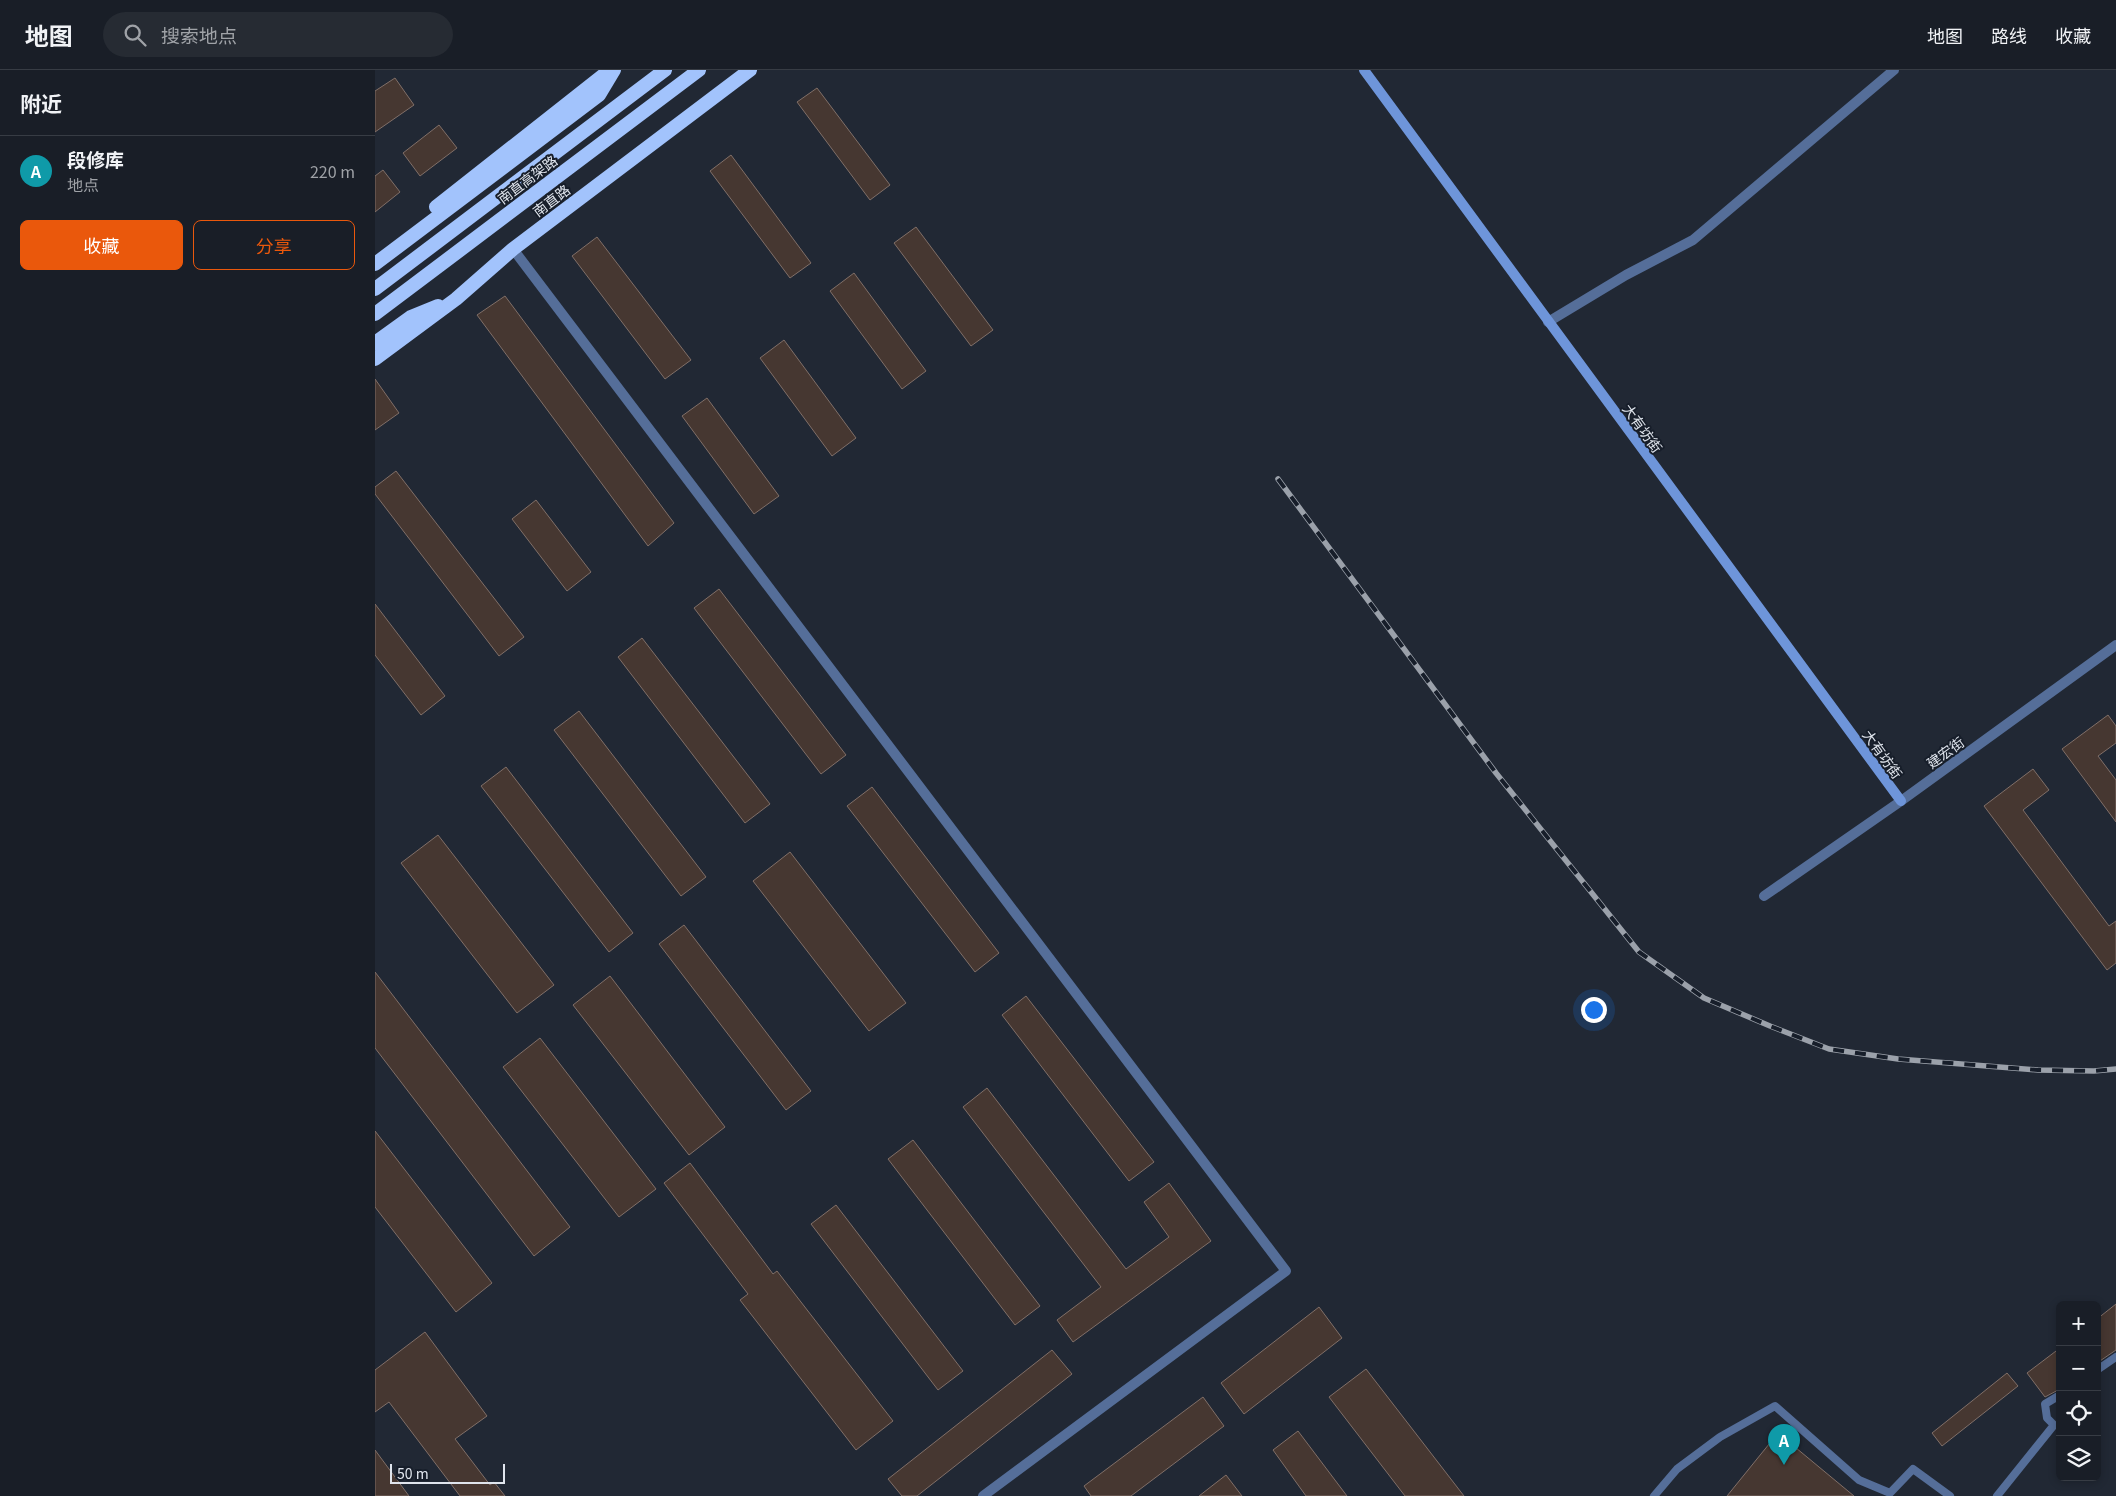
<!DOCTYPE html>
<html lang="zh">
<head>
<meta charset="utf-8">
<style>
  :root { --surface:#191e27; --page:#262b33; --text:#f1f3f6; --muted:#9fa2a7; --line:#373c44; --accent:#ea580c }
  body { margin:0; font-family:Georgia,"Noto Sans SC",serif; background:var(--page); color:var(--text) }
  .controls { position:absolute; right:15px; bottom:15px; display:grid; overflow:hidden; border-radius:8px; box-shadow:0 2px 8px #0003 }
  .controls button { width:45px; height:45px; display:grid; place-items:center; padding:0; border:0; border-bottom:1px solid var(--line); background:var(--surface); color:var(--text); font:25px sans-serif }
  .scale { position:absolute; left:15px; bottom:12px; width:115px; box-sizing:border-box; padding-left:5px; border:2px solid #e0e5ed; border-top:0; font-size:14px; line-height:18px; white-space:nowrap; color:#e0e5ed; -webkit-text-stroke:4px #171e2a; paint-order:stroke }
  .you { position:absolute; left:1218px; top:939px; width:18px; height:18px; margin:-12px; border:4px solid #fff; border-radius:50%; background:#1a73e8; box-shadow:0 0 0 8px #1a73e833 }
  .badge { display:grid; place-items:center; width:32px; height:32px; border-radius:50%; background:var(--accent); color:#fff; font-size:16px; font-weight:700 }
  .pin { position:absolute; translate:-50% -41px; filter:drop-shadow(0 1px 2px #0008) }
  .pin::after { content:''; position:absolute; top:26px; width:18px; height:15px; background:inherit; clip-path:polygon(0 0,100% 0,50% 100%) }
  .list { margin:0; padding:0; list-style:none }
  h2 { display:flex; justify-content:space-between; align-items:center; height:65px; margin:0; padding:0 20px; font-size:21px }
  h2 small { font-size:16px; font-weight:400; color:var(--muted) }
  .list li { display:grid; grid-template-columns:32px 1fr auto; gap:15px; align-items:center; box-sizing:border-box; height:70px; padding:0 20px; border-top:1px solid var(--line) }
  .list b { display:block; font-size:19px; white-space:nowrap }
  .list p { margin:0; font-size:16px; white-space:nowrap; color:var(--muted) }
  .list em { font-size:16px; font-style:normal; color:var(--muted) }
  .actions { display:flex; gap:10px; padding:15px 20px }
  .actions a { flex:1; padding:11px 0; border:1px solid var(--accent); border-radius:8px; text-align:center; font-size:18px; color:var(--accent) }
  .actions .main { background:var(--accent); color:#fff }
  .icon { flex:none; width:28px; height:28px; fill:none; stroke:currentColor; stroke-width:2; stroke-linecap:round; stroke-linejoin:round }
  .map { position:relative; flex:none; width:1741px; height:1426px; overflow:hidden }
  header { display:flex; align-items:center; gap:30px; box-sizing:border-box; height:70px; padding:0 25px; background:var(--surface); border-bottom:1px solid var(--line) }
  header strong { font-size:24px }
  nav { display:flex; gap:28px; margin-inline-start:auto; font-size:18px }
  .search { width:350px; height:45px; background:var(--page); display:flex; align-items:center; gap:12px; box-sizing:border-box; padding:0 18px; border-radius:28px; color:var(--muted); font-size:19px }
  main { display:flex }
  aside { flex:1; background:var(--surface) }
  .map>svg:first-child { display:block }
</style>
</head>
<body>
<header>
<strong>地图</strong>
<div class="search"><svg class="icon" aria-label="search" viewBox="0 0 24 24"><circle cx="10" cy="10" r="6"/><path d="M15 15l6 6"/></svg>搜索地点</div>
<nav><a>地图</a><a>路线</a><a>收藏</a></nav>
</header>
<main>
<aside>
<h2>附近<small></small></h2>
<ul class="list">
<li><span class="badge" style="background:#0f9aa8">A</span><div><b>段修库</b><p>地点</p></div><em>220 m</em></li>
</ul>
<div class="actions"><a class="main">收藏</a><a>分享</a></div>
</aside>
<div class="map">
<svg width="1741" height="1426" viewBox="0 0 1741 1426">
  <rect width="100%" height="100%" fill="#212834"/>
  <path fill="#463731" stroke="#806f68" d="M20,8L39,35L0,62V21Z
    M442,18L515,115L495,130L422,32Z
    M64,55L82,78L45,106L28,83Z
    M356,85L436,193L415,208L335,101Z
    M8,100L25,122L0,142V106Z
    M541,157L618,260L596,276L519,173Z
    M222,167L316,290L290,309L197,186Z
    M479,203L551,301L527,319L455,221Z
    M130,226L299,453L273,476L102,245Z
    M409,270L481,368L457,386L385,288Z
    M0,309L24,343L0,360Z
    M332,328L404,426L379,444L307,346Z
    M21,401L149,567L124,586L0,424V417Z
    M161,430L216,502L192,521L137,449Z
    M344,519L471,685L446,704L319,538Z
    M0,534L70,626L46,645L0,585Z
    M267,568L395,734L370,753L243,587Z
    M204,641L331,807L306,826L179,660Z
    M1733,645L1741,656V673L1723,686L1741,710V752L1687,679Z
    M131,697L258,863L234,882L106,716Z
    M1658,699L1674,720L1648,740L1734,856L1741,851V893L1732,900L1609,736Z
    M497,717L624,883L600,902L472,736Z
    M63,765L179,915L142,943L26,793Z
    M415,782L531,933L494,961L378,811Z
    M309,855L436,1021L411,1040L284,874Z
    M0,902L195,1157L159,1186L0,978Z
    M235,906L350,1057L314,1085L198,935Z
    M651,926L779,1092L754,1111L627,945Z
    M165,968L281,1119L244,1147L128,997Z
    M612,1018L751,1199L794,1167L769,1132L794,1113L836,1171L698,1272L682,1250L726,1217L588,1037Z
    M0,1061L117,1213L81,1242L0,1137Z
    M538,1070L665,1236L640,1255L513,1089Z
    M315,1093L398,1204L402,1201L518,1351L481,1380L365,1230L373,1224L289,1113Z
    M461,1135L588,1301L563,1320L436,1154Z
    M1741,1234V1280L1722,1293V1249Z
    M944,1237L967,1268L869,1344L846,1313Z
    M50,1262L112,1346L80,1369L115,1415L119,1412L130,1426H85L14,1332L0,1342V1300Z
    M1685,1278V1319L1670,1327L1652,1303Z
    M677,1280L697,1304L542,1426H527L513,1409Z
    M991,1299L1089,1426H1030L954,1327Z
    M1632,1303L1643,1316L1567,1376L1557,1363Z
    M828,1327L849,1356L756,1426H716L709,1416Z
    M923,1361L972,1426H931L898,1380Z
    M1403,1363L1479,1426H1352Z
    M0,1380L34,1426H0Z
    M851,1405L867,1426H824Z"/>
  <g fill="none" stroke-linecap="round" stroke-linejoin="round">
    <path stroke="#556e99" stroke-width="8" d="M1722,1300L1741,1287
      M1279,1426L1302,1399L1345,1367L1400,1336L1484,1410L1515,1423L1538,1399L1575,1426
      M1622,1426L1679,1355L1672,1348L1670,1334L1685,1325"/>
    <path stroke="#556e99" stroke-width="10" d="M138,179L911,1201L608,1426
      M1173,252L1251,205L1318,170L1519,0"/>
    <path stroke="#556e99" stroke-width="10" d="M1389,826L1526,731L1741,575"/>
    <path stroke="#6e95da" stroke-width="10" d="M989,0L1526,731"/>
    <path stroke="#a2c3fc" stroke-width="14" d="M61,137L235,0
      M0,194L224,25L239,0
      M0,219L290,0
      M0,244L324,0
      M0,273L36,247L63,236
      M0,289L81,229L138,179L375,0"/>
    <g stroke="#9ba1aa" stroke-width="5.5">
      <path id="rail" d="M903,409L1121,703L1264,882L1329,928L1395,956L1454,979L1523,989L1663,1000L1719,1001L1741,999"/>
    </g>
    <use href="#rail" stroke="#171e2a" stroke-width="4" stroke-dasharray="11" stroke-linecap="butt"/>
  </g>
  <g text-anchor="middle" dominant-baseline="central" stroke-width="4" stroke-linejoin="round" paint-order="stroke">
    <g font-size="14" fill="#e0e5ed" stroke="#171e2a">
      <text transform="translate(152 109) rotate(-37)">南直高架路</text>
      <text transform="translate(176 130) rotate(-37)">南直路</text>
      <text transform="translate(1268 358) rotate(54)">大有坊街</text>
      <text transform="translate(1570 682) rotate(-36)">建宏街</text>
      <text transform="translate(1508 684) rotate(54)">大有坊街</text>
    </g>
  </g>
</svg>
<div class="controls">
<button>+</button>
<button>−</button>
<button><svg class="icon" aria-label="locate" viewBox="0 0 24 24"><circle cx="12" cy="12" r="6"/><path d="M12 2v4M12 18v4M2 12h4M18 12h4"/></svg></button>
<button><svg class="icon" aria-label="layers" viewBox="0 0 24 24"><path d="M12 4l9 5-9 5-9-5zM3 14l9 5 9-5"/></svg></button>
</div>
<div class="scale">50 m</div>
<div class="you"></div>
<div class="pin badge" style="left:1409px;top:1395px;background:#0f9aa8">A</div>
</div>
</main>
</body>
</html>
